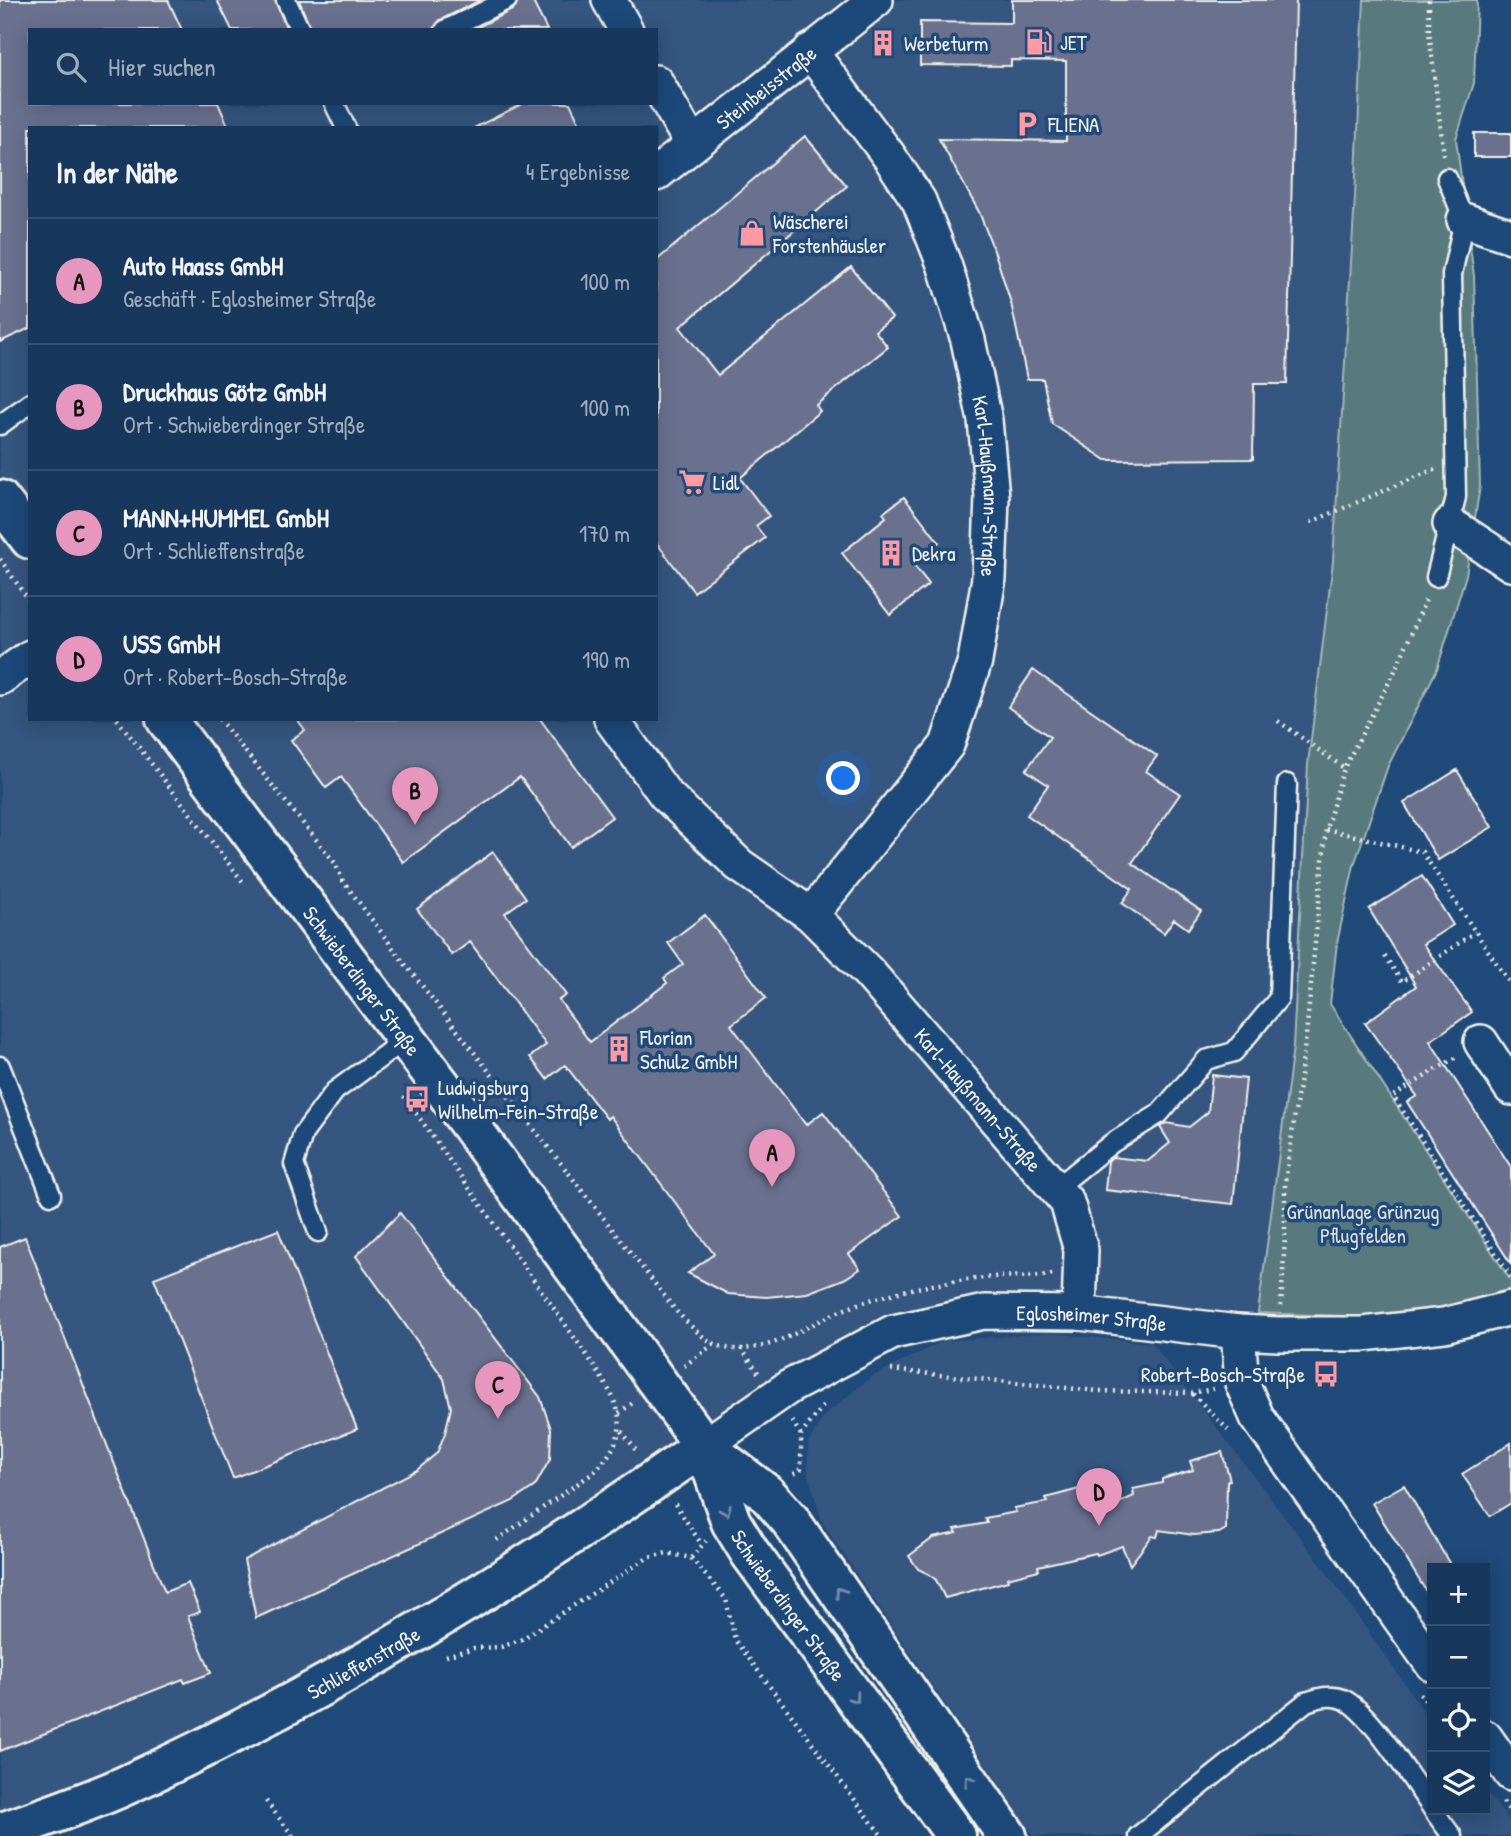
<!DOCTYPE html>
<html lang="de">
<head>
<meta charset="utf-8">
<style>
  :root { --surface:#17385c; --page:#203f62; --text:#f1f3f6; --muted:#9eacbb; --line:#365272; --accent:#e797bd }
  body { margin:0; font-family:"Patrick Hand",sans-serif; background:var(--page); color:var(--text) }
  .controls { position:absolute; right:21px; bottom:21px; display:grid; overflow:hidden; border-radius:0px; box-shadow:0 4px 18px #0003 }
  .controls button { width:63px; height:63px; display:grid; place-items:center; padding:0; border:0; border-bottom:2px solid var(--line); background:var(--surface); color:var(--text); font:35px sans-serif }
  .you { position:absolute; left:844px; top:779px; width:24px; height:24px; margin:-18px; border:5px solid #fff; border-radius:50%; background:#1a73e8; box-shadow:0 0 0 10px #1a73e833 }
  .badge { display:grid; place-items:center; width:46px; height:46px; border-radius:50%; background:var(--accent); color:#111; font-size:23px; font-weight:700 }
  .pin { position:absolute; translate:-50% -58px; filter:drop-shadow(0 2px 4px #0008) }
  .pin::after { content:''; position:absolute; top:37px; width:24px; height:21px; background:inherit; clip-path:polygon(0 0,100% 0,50% 100%) }
  .list { margin:0; padding:0; list-style:none }
  h2 { display:flex; justify-content:space-between; align-items:center; height:91px; margin:0; padding:0 28px; font-size:30px }
  h2 small { font-size:23px; font-weight:400; color:var(--muted) }
  .list li { display:grid; grid-template-columns:46px 1fr auto; gap:21px; align-items:center; box-sizing:border-box; height:126px; padding:0 28px; border-top:2px solid var(--line) }
  .list b { display:block; font-size:26px; white-space:nowrap }
  .list p { margin:0; font-size:23px; white-space:nowrap; color:var(--muted) }
  .list em { font-size:23px; font-style:normal; color:var(--muted) }
  .icon { flex:none; width:38px; height:38px; fill:none; stroke:currentColor; stroke-width:2; stroke-linecap:round; stroke-linejoin:round }
  .map { position:relative; flex:none; width:1511px; height:1836px; overflow:hidden }
  .search { position:absolute; background:var(--surface); box-shadow:0 4px 18px #0003; left:28px; top:28px; width:630px; height:77px; display:flex; align-items:center; gap:18px; box-sizing:border-box; padding:0 24px; border-radius:0px; color:var(--muted); font-size:26px }
  .panel { position:absolute; background:var(--surface); box-shadow:0 4px 18px #0003; left:28px; top:126px; width:630px; height:595px; border-radius:0px }
  .map>svg:first-child { display:block }
</style>
</head>
<body>
<div class="map">
<svg width="1511" height="1836" viewBox="0 0 1511 1836">
  <rect width="100%" height="100%" fill="#1f4a7a"/>
  <filter id="ink" filterUnits="userSpaceOnUse"><feTurbulence type="fractalNoise" baseFrequency=".0143" numOctaves="2"/><feDisplacementMap in="SourceGraphic" scale="14" xChannelSelector="R" yChannelSelector="G"/><feConvolveMatrix kernelMatrix="1 2 1 2 8 2 1 2 1" color-interpolation-filters="sRGB"/></filter>
  <g filter="url(#ink)">
    <path fill="#365680" fill-rule="evenodd" d="M0,0H1364V10L1333,561L1308,764L1293,1047L1258,1313L1074,1300L886,1323L468,1602L0,1833ZM30,30H656V103H30ZM30,128H656V719H30Z
      M1048,1333L1152,1343L1323,1567L1432,1723V1810H1485V1790L1511,1823V1836H1034L823,1524L808,1474V1443L825,1415L871,1377L943,1341Z"/>
    <path fill="#597a7f" stroke="#a6b6b4" stroke-width="2" d="M1364,0H1477L1474,83L1456,139L1474,276L1480,486L1466,575L1437,669L1388,766L1354,865L1337,943L1330,1004L1511,1281V1295L1405,1318L1258,1313L1293,1047L1308,764L1333,561L1355,196Z"/>
    <path fill="#6a718f" stroke="#f4f1e8" stroke-width="2" d="M0,0H168L182,30H30V103H218L229,128H30V328L0,342Z
      M217,0H275L287,30H232Z
      M299,0H481L440,20L434,30H311Z
      M518,0H532L547,30H472L512,10Z
      M1012,0H1296L1287,384H1254L1253,459L1106,460L1052,424L1043,379H1027L1011,303L996,256L979,212L939,139L1066,141V61L1011,60V66L920,65V22L1012,23Z
      M524,103H570L582,128H474Z
      M1474,133H1511V157H1474Z
      M805,136L847,186L680,327L718,375L851,267L892,318L875,331L888,347L816,405L820,411L740,478L769,516L756,526L765,538L694,592L656,542V261Z
      M904,497L939,542L912,563L929,584L890,615L842,553L886,517L883,513Z
      M1033,670L1157,756L1146,771L1180,794L1132,863L1201,911L1188,929L1174,919L1164,933L1122,903L1132,889L1027,815L1048,785L1026,770L1050,737L1008,707Z
      M297,719H540L612,817L571,847L520,777L403,862L341,777L326,788L291,740L305,730Z
      M1457,770L1492,827L1438,860L1404,803Z
      M493,852L526,898L505,913L566,995L559,1000L590,1042L667,983L664,978L683,964L668,943L705,915L766,998L731,1025L806,1125L823,1112L902,1216L849,1254L860,1269L844,1279L807,1293L766,1297L728,1294L688,1273L714,1254L610,1116L607,1119L565,1065L547,1079L530,1057L546,1045L470,942L452,955L417,909Z
      M1422,876L1453,925L1423,944L1472,1012L1430,1041L1511,1167V1264L1407,1102L1417,1096L1365,1023L1416,986L1369,909Z
      M1212,1075L1246,1079L1233,1204L1105,1190L1108,1161L1112,1157L1148,1161L1170,1143L1160,1127L1166,1123L1189,1127L1208,1112Z
      M400,1213L540,1397L551,1429L550,1459L535,1486L513,1501L256,1618L244,1560L417,1470L437,1453L445,1433L451,1408L444,1379L356,1256Z
      M278,1230L357,1429L233,1478L154,1278Z
      M25,1237L165,1592L188,1583L200,1612L188,1616L211,1673L185,1683L183,1679L0,1751V1247Z
      M1511,1443V1503L1490,1516L1462,1474Z
      M1222,1452L1230,1480L1227,1481L1226,1529L1219,1533L1194,1535L1159,1530L1157,1537L1152,1536L1130,1565L1122,1546L1097,1555L1096,1553L1038,1566L1039,1570L1007,1578L1008,1581L945,1598L936,1580L929,1574L918,1569L909,1556L933,1538L957,1533L955,1529L987,1523L985,1518L1016,1512L1014,1508L1048,1502L1046,1498L1079,1489L1084,1510L1108,1508L1134,1496L1133,1489L1162,1483V1479L1193,1470L1190,1461Z
      M1404,1485L1452,1568H1432V1601L1372,1503Z"/>
    <g fill="none" stroke-linecap="round" stroke-linejoin="round">
      <g stroke="#f4f1e8" stroke-width="23">
        <path id="lane" d="M286,0L300,30
          M445,30L507,0
          M334,103L346,128
          M0,425L30,403
          M1436,577L1456,497L1452,274L1464,220L1447,178
          M0,1066L51,1195
          M1055,1189L1112,1143L1159,1114L1206,1060L1234,1052L1279,998L1287,784
          M318,1232L294,1164L303,1134L335,1091L406,1039
          M1433,1810L1452,1836
          M1138,1836L1306,1702C1318,1698 1330,1694 1343,1699C1370,1711 1413,1782 1432,1808"/>
      </g>
      <g stroke="#f4f1e8" stroke-width="38">
        <g id="street">
          <path d="M609,0L626,30"/>
          <path id="s1" d="M810,51L889,156L919,201L944,264L968,340L985,420L992,497L989,578L975,661L947,745L811,915"/>
          <path d="M656,82L692,144"/>
          <path id="s2" d="M656,174L876,0"/>
          <path d="M1464,220L1511,236"/>
          <path d="M1450,524L1511,564"/>
          <path d="M0,678L30,657"/>
          <path id="s3" d="M611,719L665,794L739,865L811,915L869,973L1067,1202L1081,1250L1079,1313"/>
          <path d="M1481,1042L1511,1088"/>
          <path d="M1238,1332L1242,1383L1257,1417L1432,1664"/>
          <path id="s4" d="M704,1446L789,1387L893,1332L984,1312L1079,1313L1238,1332L1278,1334H1363L1444,1325L1511,1308"/>
          <path d="M1485,1737L1511,1774"/>
        </g>
      </g>
      <g stroke="#f4f1e8" stroke-width="44">
        <g id="secondary">
          <path d="M0,500L30,539"/>
          <path id="s5" d="M166,719L440,1084L704,1446L767,1494L790,1520L1007,1836"/>
          <path id="s6" d="M704,1446L731,1522L750,1553L956,1836"/>
          <path id="s7" d="M0,1833C41,1818 84,1804 124,1786C328,1693 519,1574 704,1446"/>
        </g>
      </g>
      <path stroke="#f4f1e8" stroke-width="4.5" stroke-dasharray="2 5" stroke-linecap="butt" d="M1429,0V31L1444,156
        M1311,522L1435,469
        M0,559L30,602
        M117,719L243,882
        M219,719L335,863L343,881L402,960L677,1312C693,1328 710,1348 734,1349C777,1350 801,1328 838,1312C887,1291 941,1282 994,1277C1013,1275 1033,1279 1052,1274
        M1278,721L1344,768
        M1326,829L1422,852L1511,985
        M1385,956L1402,982L1475,932
        M1455,1058L1393,1096L1511,1277
        M404,1096L586,1354C616,1400 640,1427 593,1473L495,1541
        M1281,1306L1285,1238V1183L1306,1036L1326,829L1344,768L1396,669L1427,597
        M741,1348L759,1374
        M684,1366L714,1344
        M891,1370L1097,1391L1192,1393L1213,1389
        M1193,1394L1228,1430
        M619,1413L634,1402
        M792,1421L801,1435
        M622,1431L637,1452
        M794,1474L801,1469V1435L823,1406
        M675,1504L702,1545
        M691,1558L726,1599L735,1640L882,1836
        M446,1656L474,1648L501,1647L522,1639L649,1557L667,1553L691,1558L706,1541
        M1420,1693L1432,1710
        M266,1801L293,1836
        M1503,1802L1511,1812"/>
      <use href="#lane" stroke="#1f4a7a" stroke-width="18"/>
      <use href="#street" stroke="#1f4a7a" stroke-width="33"/>
      <use href="#secondary" stroke="#1f4a7a" stroke-width="38"/>
    </g>
    <defs><path id="oneway-chevron" d="M-2-3.5L2.5 0L-2 3.5" fill="none" stroke-width="1.6" stroke-linecap="round" stroke-linejoin="round" transform="scale(1.75)"/></defs>
    <g stroke="#748da6">
      <use href="#oneway-chevron" transform="translate(726 1511) rotate(68)"/>
      <use href="#oneway-chevron" transform="translate(840 1592) rotate(-125)"/>
      <use href="#oneway-chevron" transform="translate(855 1698) rotate(54)"/>
      <use href="#oneway-chevron" transform="translate(969 1780) rotate(-124)"/>
    </g>
  </g>
  <defs>
    <g id="fuel-bare" transform="scale(2.1)"><path d="M-5.5-6h7V0h2V4h1.3V-2.5L3-4.5l.8-.8L6-3V5H2.5V1h-1V6h-7ZM-4.2-4.7v3.2H.2V-4.7Z" fill="#ff9aa2" stroke="#1f4a7a" stroke-width="2.5" paint-order="stroke"/></g>
    <g id="building-bare" transform="scale(2.1)"><path d="M-4-6H4V6H1V3H-1V6H-4ZM-2.5-4.3h1.7v1.8h-1.7ZM.8-4.3h1.7v1.8H.8ZM-2.5-1h1.7V.8h-1.7ZM.8-1h1.7V.8H.8Z" fill="#ff9aa2" stroke="#1f4a7a" stroke-width="2.5" paint-order="stroke"/></g>
    <g id="parking-bare" transform="scale(2.1)"><path d="M-3.5-5.5H1a3.5 3.5 0 0 1 0 7H-1V5.5H-3.5ZM-1-3.4V-.6H.8a1.4 1.4 0 0 0 0-2.8Z" fill="#ff9aa2" stroke="#1f4a7a" stroke-width="2.5" paint-order="stroke"/></g>
    <g id="shop-bare" transform="scale(2.1)"><path d="M-5-2.5h2.3a2.7 3.5 0 0 1 5.4 0H5L5.5 6h-11ZM-1.5-2.5h3a1.5 2.3 0 0 0-3 0Z" fill="#ff9aa2" stroke="#1f4a7a" stroke-width="2.5" paint-order="stroke"/></g>
    <g id="supermarket-bare" transform="scale(2.1)"><path d="M-6-5.5h2.5l.6 2H6L4.5 2H-2.5L-4.4-4H-6ZM-1.5 3.2a1.3 1.3 0 1 0 .1 0ZM3 3.2a1.3 1.3 0 1 0 .1 0Z" fill="#ff9aa2" stroke="#1f4a7a" stroke-width="2.5" paint-order="stroke"/></g>
    <g id="bus-bare" transform="scale(2.1)"><path d="M-5-6H5V4H4V6H2V4H-2V6H-4V4H-5ZM-3.5-4V0h7V-4ZM-3.5 1.2v1.5H-2V1.2ZM2 1.2v1.5H3.5V1.2Z" fill="#ff9aa2" stroke="#1f4a7a" stroke-width="2.5" paint-order="stroke"/></g>
  </defs>
  <g fill-rule="evenodd">
    <use href="#fuel-bare" x="1039" y="42"/>
    <use href="#building-bare" x="883" y="43"/>
    <use href="#parking-bare" x="1027" y="124"/>
    <use href="#shop-bare" x="752" y="233"/>
    <use href="#supermarket-bare" x="692" y="482"/>
    <use href="#building-bare" x="891" y="553"/>
    <use href="#building-bare" x="619" y="1049"/>
    <use href="#bus-bare" x="417" y="1099"/>
    <use href="#bus-bare" x="1326" y="1374"/>
  </g>
  <g text-anchor="middle" dominant-baseline="central" stroke-width="7" stroke-linejoin="round" paint-order="stroke">
    <g font-size="21" fill="#f4f1e8" stroke="#1f4a7a" text-anchor="start">
      <text x="1060" y="42">JET</text>
      <text x="904" y="43">Werbeturm</text>
      <text x="1048" y="124">FLIENA</text>
      <text x="773" y="221">Wäscherei<tspan x="773" dy="24">Forstenhäusler</tspan></text>
      <text x="713" y="482">Lidl</text>
      <text x="912" y="553">Dekra</text>
      <text x="640" y="1037">Florian<tspan x="640" dy="24">Schulz GmbH</tspan></text>
      <text x="438" y="1087">Ludwigsburg<tspan x="438" dy="24">Wilhelm-Fein-Straße</tspan></text>
      <text x="1305" y="1374" text-anchor="end">Robert-Bosch-Straße</text>
    </g>
    <g font-size="21" fill="#f4f1e8" stroke="#1f4a7a">
      <text stroke="none"><textPath href="#s2" startOffset="140">Steinbeisstraße</textPath></text>
      <text stroke="none"><textPath href="#s1" startOffset="481">Karl-Haußmann-Straße</textPath></text>
      <text stroke="none"><textPath href="#s5" startOffset="327">Schwieberdinger Straße</textPath></text>
      <text stroke="none"><textPath href="#s3" startOffset="532">Karl-Haußmann-Straße</textPath></text>
      <text stroke="none"><textPath href="#s4" startOffset="422">Eglosheimer Straße</textPath></text>
      <text stroke="none"><textPath href="#s6" startOffset="182">Schwieberdinger Straße</textPath></text>
      <text stroke="none"><textPath href="#s7" startOffset="402">Schlieffenstraße</textPath></text>
    </g>
    <g font-size="21" fill="#dddfd8" stroke="#1f4a7a">
      <text x="1363" y="1211">Grünanlage Grünzug<tspan x="1363" dy="24">Pflugfelden</tspan></text>
    </g>
  </g>
</svg>
<div class="controls">
<button>+</button>
<button>−</button>
<button><svg class="icon" aria-label="locate" viewBox="0 0 24 24"><circle cx="12" cy="12" r="6"/><path d="M12 2v4M12 18v4M2 12h4M18 12h4"/></svg></button>
<button><svg class="icon" aria-label="layers" viewBox="0 0 24 24"><path d="M12 4l9 5-9 5-9-5zM3 14l9 5 9-5"/></svg></button>
</div>
<div class="you"></div>
<div class="pin badge" style="left:772px;top:1187px">A</div>
<div class="pin badge" style="left:415px;top:825px">B</div>
<div class="pin badge" style="left:498px;top:1419px">C</div>
<div class="pin badge" style="left:1099px;top:1526px">D</div>
<div class="search"><svg class="icon" aria-label="search" viewBox="0 0 24 24"><circle cx="10" cy="10" r="6"/><path d="M15 15l6 6"/></svg>Hier suchen</div>
<section class="panel">
<h2>In der Nähe<small>4 Ergebnisse</small></h2>
<ul class="list">
<li><span class="badge">A</span><div><b>Auto Haass GmbH</b><p>Geschäft · Eglosheimer Straße</p></div><em>100 m</em></li>
<li><span class="badge">B</span><div><b>Druckhaus Götz GmbH</b><p>Ort · Schwieberdinger Straße</p></div><em>100 m</em></li>
<li><span class="badge">C</span><div><b>MANN+HUMMEL GmbH</b><p>Ort · Schlieffenstraße</p></div><em>170 m</em></li>
<li><span class="badge">D</span><div><b>USS GmbH</b><p>Ort · Robert-Bosch-Straße</p></div><em>190 m</em></li>
</ul>
</section>
</div>
</body>
</html>
